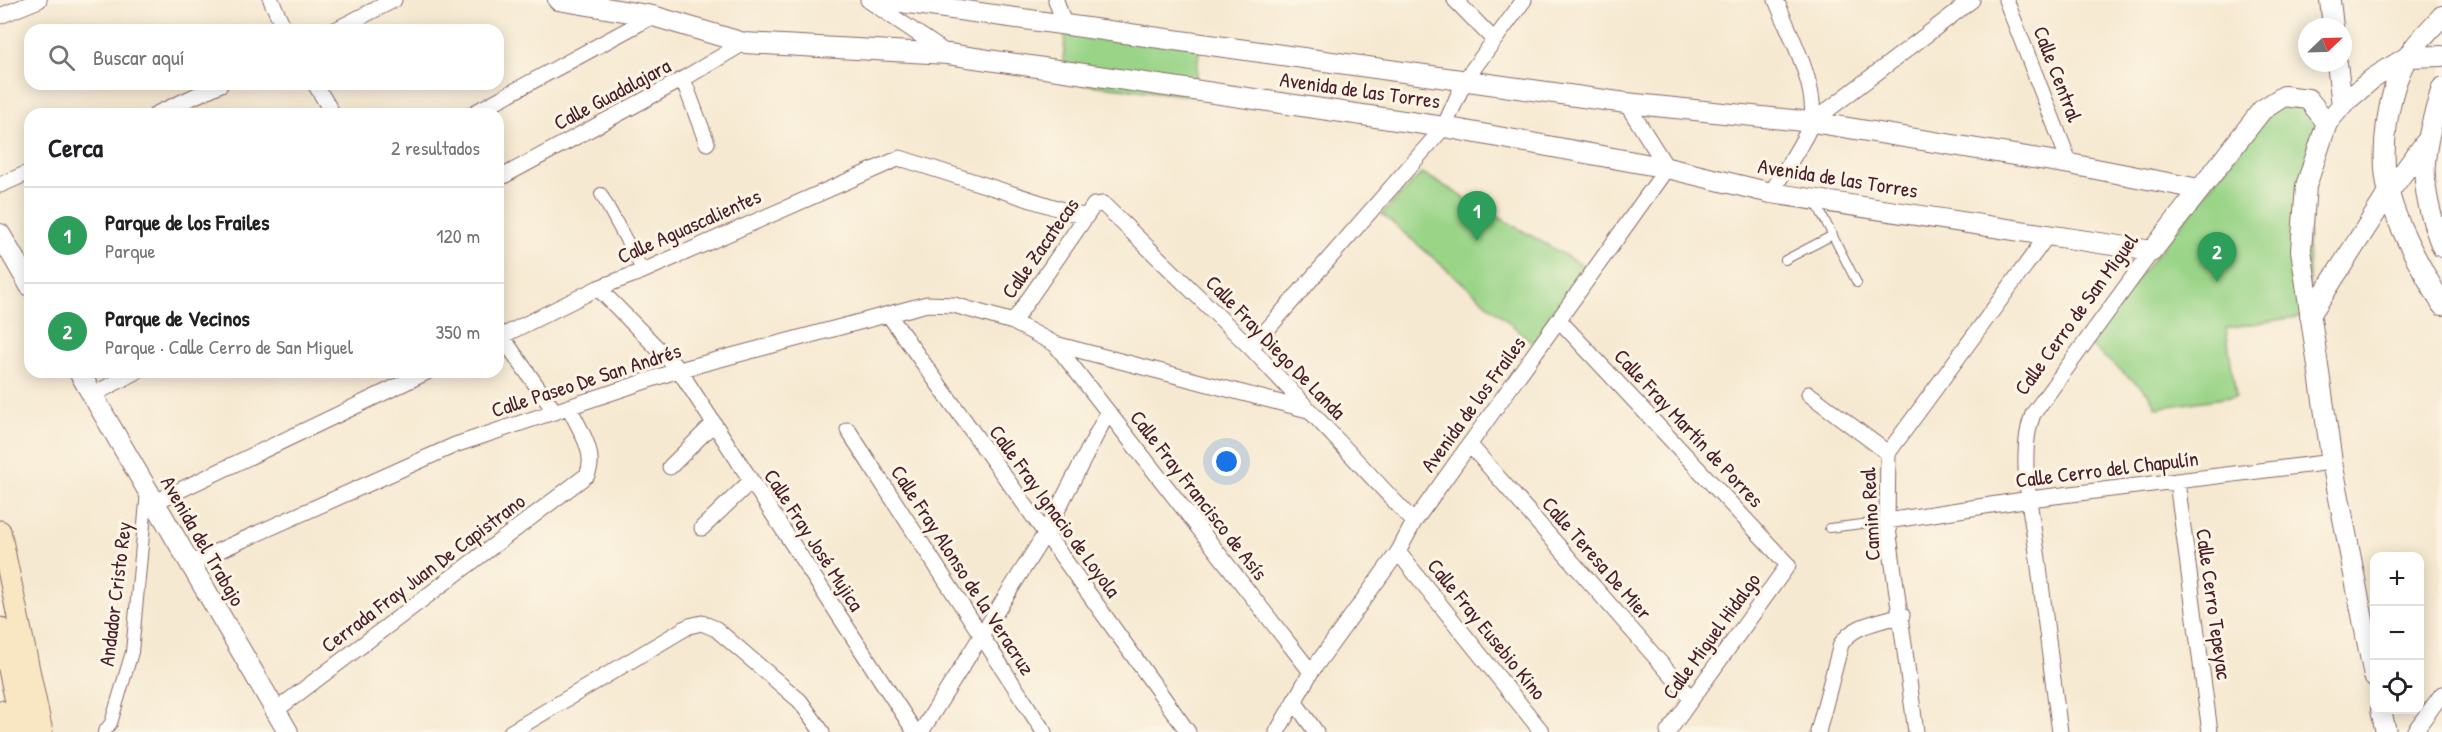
<!DOCTYPE html>
<html lang="es">
<head>
<meta charset="utf-8">
<style>
  :root { --surface:#fff; --page:#f2f2f2; --text:#202124; --muted:#757577; --line:#e0e0e0; --accent:#1a73e8 }
  body { margin:0; font-family:"Patrick Hand",sans-serif; background:var(--page); color:var(--text) }
  .controls { position:absolute; right:18px; bottom:18px; display:grid; overflow:hidden; border-radius:12px; box-shadow:0 3px 15px #0003 }
  .controls button { width:54px; height:54px; display:grid; place-items:center; padding:0; border:0; border-bottom:2px solid var(--line); background:var(--surface); color:var(--text); font:30px sans-serif }
  .compass { position:absolute; left:2298px; top:18px; width:54px; height:54px; border-radius:50%; background:var(--surface); box-shadow:0 3px 15px #0003; rotate:67deg }
  .you { position:absolute; left:1227px; top:462px; width:21px; height:21px; margin:-15px; border:4px solid #fff; border-radius:50%; background:#1a73e8; box-shadow:0 0 0 9px #1a73e833 }
  .badge { display:grid; place-items:center; width:39px; height:39px; border-radius:50%; background:var(--accent); color:#fff; font-size:20px; font-weight:700 }
  .pin { position:absolute; translate:-50% -50px; filter:drop-shadow(0 2px 3px #0008) }
  .pin::after { content:''; position:absolute; top:32px; width:21px; height:18px; background:inherit; clip-path:polygon(0 0,100% 0,50% 100%) }
  .list { margin:0; padding:0; list-style:none }
  h2 { display:flex; justify-content:space-between; align-items:center; height:78px; margin:0; padding:0 24px; font-size:26px }
  h2 small { font-size:20px; font-weight:400; color:var(--muted) }
  .list li { display:grid; grid-template-columns:39px 1fr auto; gap:18px; align-items:center; box-sizing:border-box; height:96px; padding:0 24px; border-top:2px solid var(--line) }
  .list b { display:block; font-size:22px; white-space:nowrap }
  .list p { margin:0; font-size:20px; white-space:nowrap; color:var(--muted) }
  .list em { font-size:20px; font-style:normal; color:var(--muted) }
  .icon { flex:none; width:33px; height:33px; fill:none; stroke:currentColor; stroke-width:2; stroke-linecap:round; stroke-linejoin:round }
  .map { position:relative; flex:none; width:2442px; height:732px; overflow:hidden }
  .search { position:absolute; background:var(--surface); box-shadow:0 3px 15px #0003; left:24px; top:24px; width:480px; height:66px; display:flex; align-items:center; gap:15px; box-sizing:border-box; padding:0 21px; border-radius:18px; color:var(--muted); font-size:22px }
  .panel { position:absolute; background:var(--surface); box-shadow:0 3px 15px #0003; left:24px; top:108px; width:480px; height:270px; border-radius:18px }
  .map>svg:first-child { display:block }
</style>
</head>
<body>
<div class="map">
<svg width="2442" height="732" viewBox="0 0 2442 732">
  <rect width="100%" height="100%" fill="#fcf5e5"/>
  <filter id="ink" filterUnits="userSpaceOnUse"><feTurbulence type="fractalNoise" baseFrequency=".0167" numOctaves="2"/><feDisplacementMap in="SourceGraphic" scale="12" xChannelSelector="R" yChannelSelector="G"/><feConvolveMatrix kernelMatrix="1 2 1 2 8 2 1 2 1" color-interpolation-filters="sRGB"/></filter>
  <filter id="wash" filterUnits="userSpaceOnUse"><feTurbulence type="fractalNoise" baseFrequency=".008" numOctaves="4" result="noise"/><feDisplacementMap in="SourceGraphic" scale="24" xChannelSelector="R" yChannelSelector="G"/><feGaussianBlur stdDeviation="1.35" result="paint"/><feColorMatrix in="noise" values="0 0 0 0 0 0 0 0 0 0 0 0 0 0 0 0 0 1.4 0 .05"/><feComposite in="paint" operator="in"/></filter>
  <g filter="url(#wash)">
    <rect width="100%" height="100%" fill="#f6e9d1"/>
    <path fill="#99d487" stroke="#727a59" stroke-width="1.5" d="M1066,28L1200,43L1194,96L1061,82Z
      M2284,96L2327,123L2307,197L2310,315L2226,328L2236,396L2157,408L2147,392L2086,342Z
      M1422,173L1587,268L1534,344L1382,214Z"/>
  </g>
  <g filter="url(#ink)">
    <g fill="none" stroke-linecap="round" stroke-linejoin="round">
      <g stroke="#866665" stroke-width="10">
        <path id="service" d="M1816,203L1857,283
          M1785,260L1833,235
          M1829,528L1887,521"/>
      </g>
      <g stroke="#866665" stroke-width="14">
        <path id="pedestrian" d="M601,194L643,271
          M104,732L111,723L132,652L147,492"/>
      </g>
      <g stroke="#866665" stroke-width="17">
        <path id="minor" d="M271,0L285,30
          M868,0L948,54
          M1056,0L1064,24
          M1455,0L1493,39
          M2006,0L2070,164
          M0,16L39,0
          M335,30L394,0
          M683,79L707,143
          M315,84L333,114
          M156,114L221,84
          M472,114L653,16
          M1812,122L1972,0
          M498,179L683,79L744,43
          M0,185L30,172
          M1771,193C1780,177 1809,135 1812,120C1817,84 1789,33 1776,0
          M598,288L679,370L915,732
          M888,314L1188,732
          M1559,320L1788,565L1668,732
          M1013,322L1094,205L1103,204L1251,348L1414,522
          M498,331L555,412
          M498,338L598,288L643,271L900,158L1085,217
          M1055,344L1311,672
          M1251,348L1444,127L1465,80L1524,0
          M1809,394L1888,453
          M92,395L136,372
          M848,430L1044,732
          M1470,445L1692,699
          M670,467L713,424
          M2177,482L2210,732
          M153,503L427,372
          M1887,521L2030,499L2332,462
          M702,528L751,481
          M1398,552L1542,732
          M189,564L455,445L679,370L927,304L954,305L1013,322L1055,344L1308,410
          M1294,701L1316,732
          M275,711L587,475C598,454 578,427 569,407
          M511,732L689,626L702,623L716,629L800,701L822,732
          M921,732L1045,534L1108,412
          M1277,732L1311,672L1398,552L1414,522L1667,168L1626,103
          M1818,732L1841,644C1854,624 1879,622 1902,615
          M1916,732L1887,521L1888,453L2047,236
          M2060,732C2052,674 2045,617 2038,559C2032,516 2017,454 2033,414L2152,251
          M2414,732L2442,694"/>
      </g>
      <g stroke="#866665" stroke-width="22">
        <path id="tertiary" d="M558,0L653,16L744,43L948,54L1444,127L1667,168L1771,193L2152,251L2262,110L2284,96L2308,99L2327,123
          M887,0L1626,103L1812,122L2070,164L2199,189
          M2330,0L2333,27
          M2442,16C2431,29 2415,43 2407,58C2387,93 2379,155 2389,193C2399,232 2423,270 2442,305
          M2337,63L2342,105
          M2442,88C2422,154 2416,180 2442,247
          M0,234L30,286
          M2310,315L2389,192L2425,143
          M79,372L288,732
          M2374,676L2332,462L2301,250L2306,186L2327,123L2342,105L2372,79L2407,57L2442,56
          M2381,710L2386,732"/>
      </g>
      <g stroke="#866665" stroke-width="23">
        <path id="secondary" d="M0,531L42,732
          M0,628L20,720L26,732
          M0,711L5,732"/>
      </g>
      <use href="#service" stroke="#fff" stroke-width="8"/>
      <use href="#pedestrian" stroke="#fff" stroke-width="12"/>
      <use href="#minor" stroke="#fff" stroke-width="15"/>
      <use href="#tertiary" stroke="#fff" stroke-width="20"/>
      <use href="#secondary" stroke="#f9e7c3" stroke-width="21"/>
    </g>
  </g>
  <g text-anchor="middle" dominant-baseline="central" stroke-width="6" stroke-linejoin="round" paint-order="stroke">
    <g font-size="21" fill="#4a1f2b" stroke="#fcf5e5">
      <text transform="translate(2058 74) rotate(69)">Calle Central</text>
      <text transform="translate(1360 90) rotate(8)">Avenida de las Torres</text>
      <text transform="translate(612 94) rotate(-28)">Calle Guadalajara</text>
      <text transform="translate(1838 178) rotate(9)">Avenida de las Torres</text>
      <text transform="translate(689 226) rotate(-24)">Calle Aguascalientes</text>
      <text transform="translate(1040 248) rotate(-55)">Calle Zacatecas</text>
      <text transform="translate(2076 314) rotate(-54)">Calle Cerro de San Miguel</text>
      <text transform="translate(1276 347) rotate(46)">Calle Fray Diego De Landa</text>
      <text transform="translate(586 380) rotate(-18)">Calle Paseo De San Andrés</text>
      <text transform="translate(1473 404) rotate(-54)">Avenida de los Frailes</text>
      <text transform="translate(1689 428) rotate(47)">Calle Fray Martín de Porres</text>
      <text transform="translate(2107 469) rotate(-7)">Calle Cerro del Chapulín</text>
      <text transform="translate(1199 495) rotate(52)">Calle Fray Francisco de Asís</text>
      <text transform="translate(1055 511) rotate(54)">Calle Fray Ignacio de Loyola</text>
      <text transform="translate(1870 514) rotate(-93)">Camino Real</text>
      <text transform="translate(814 540) rotate(57)">Calle Fray José Mujica</text>
      <text transform="translate(203 541) rotate(60)">Avenida del Trabajo</text>
      <text transform="translate(1597 558) rotate(49)">Calle Teresa De Mier</text>
      <text transform="translate(963 570) rotate(57)">Calle Fray Alonso de la Veracruz</text>
      <text transform="translate(423 573) rotate(-37)">Cerrada Fray Juan De Capistrano</text>
      <text transform="translate(115 594) rotate(-83)">Andador Cristo Rey</text>
      <text transform="translate(2214 604) rotate(82)">Calle Cerro Tepeyac</text>
      <text transform="translate(1487 629) rotate(51)">Calle Fray Eusebio Kino</text>
      <text transform="translate(1711 636) rotate(-54)">Calle Miguel Hidalgo</text>
    </g>
  </g>
</svg>
<div class="controls">
<button>+</button>
<button>−</button>
<button><svg class="icon" aria-label="locate" viewBox="0 0 24 24"><circle cx="12" cy="12" r="6"/><path d="M12 2v4M12 18v4M2 12h4M18 12h4"/></svg></button>
</div>
<svg class="compass" viewBox="-18 -18 36 36"><path d="M0-13l5 13h-10z" fill="#e53935"/><path d="M0 13l5-13h-10z" fill="#757577"/></svg>
<div class="you"></div>
<div class="pin badge" style="left:1477px;top:241px;background:#2e9e5b">1</div>
<div class="pin badge" style="left:2217px;top:282px;background:#2e9e5b">2</div>
<div class="search"><svg class="icon" aria-label="search" viewBox="0 0 24 24"><circle cx="10" cy="10" r="6"/><path d="M15 15l6 6"/></svg>Buscar aquí</div>
<section class="panel">
<h2>Cerca<small>2 resultados</small></h2>
<ul class="list">
<li><span class="badge" style="background:#2e9e5b">1</span><div><b>Parque de los Frailes</b><p>Parque</p></div><em>120 m</em></li>
<li><span class="badge" style="background:#2e9e5b">2</span><div><b>Parque de Vecinos</b><p>Parque · Calle Cerro de San Miguel</p></div><em>350 m</em></li>
</ul>
</section>
</div>
</body>
</html>
